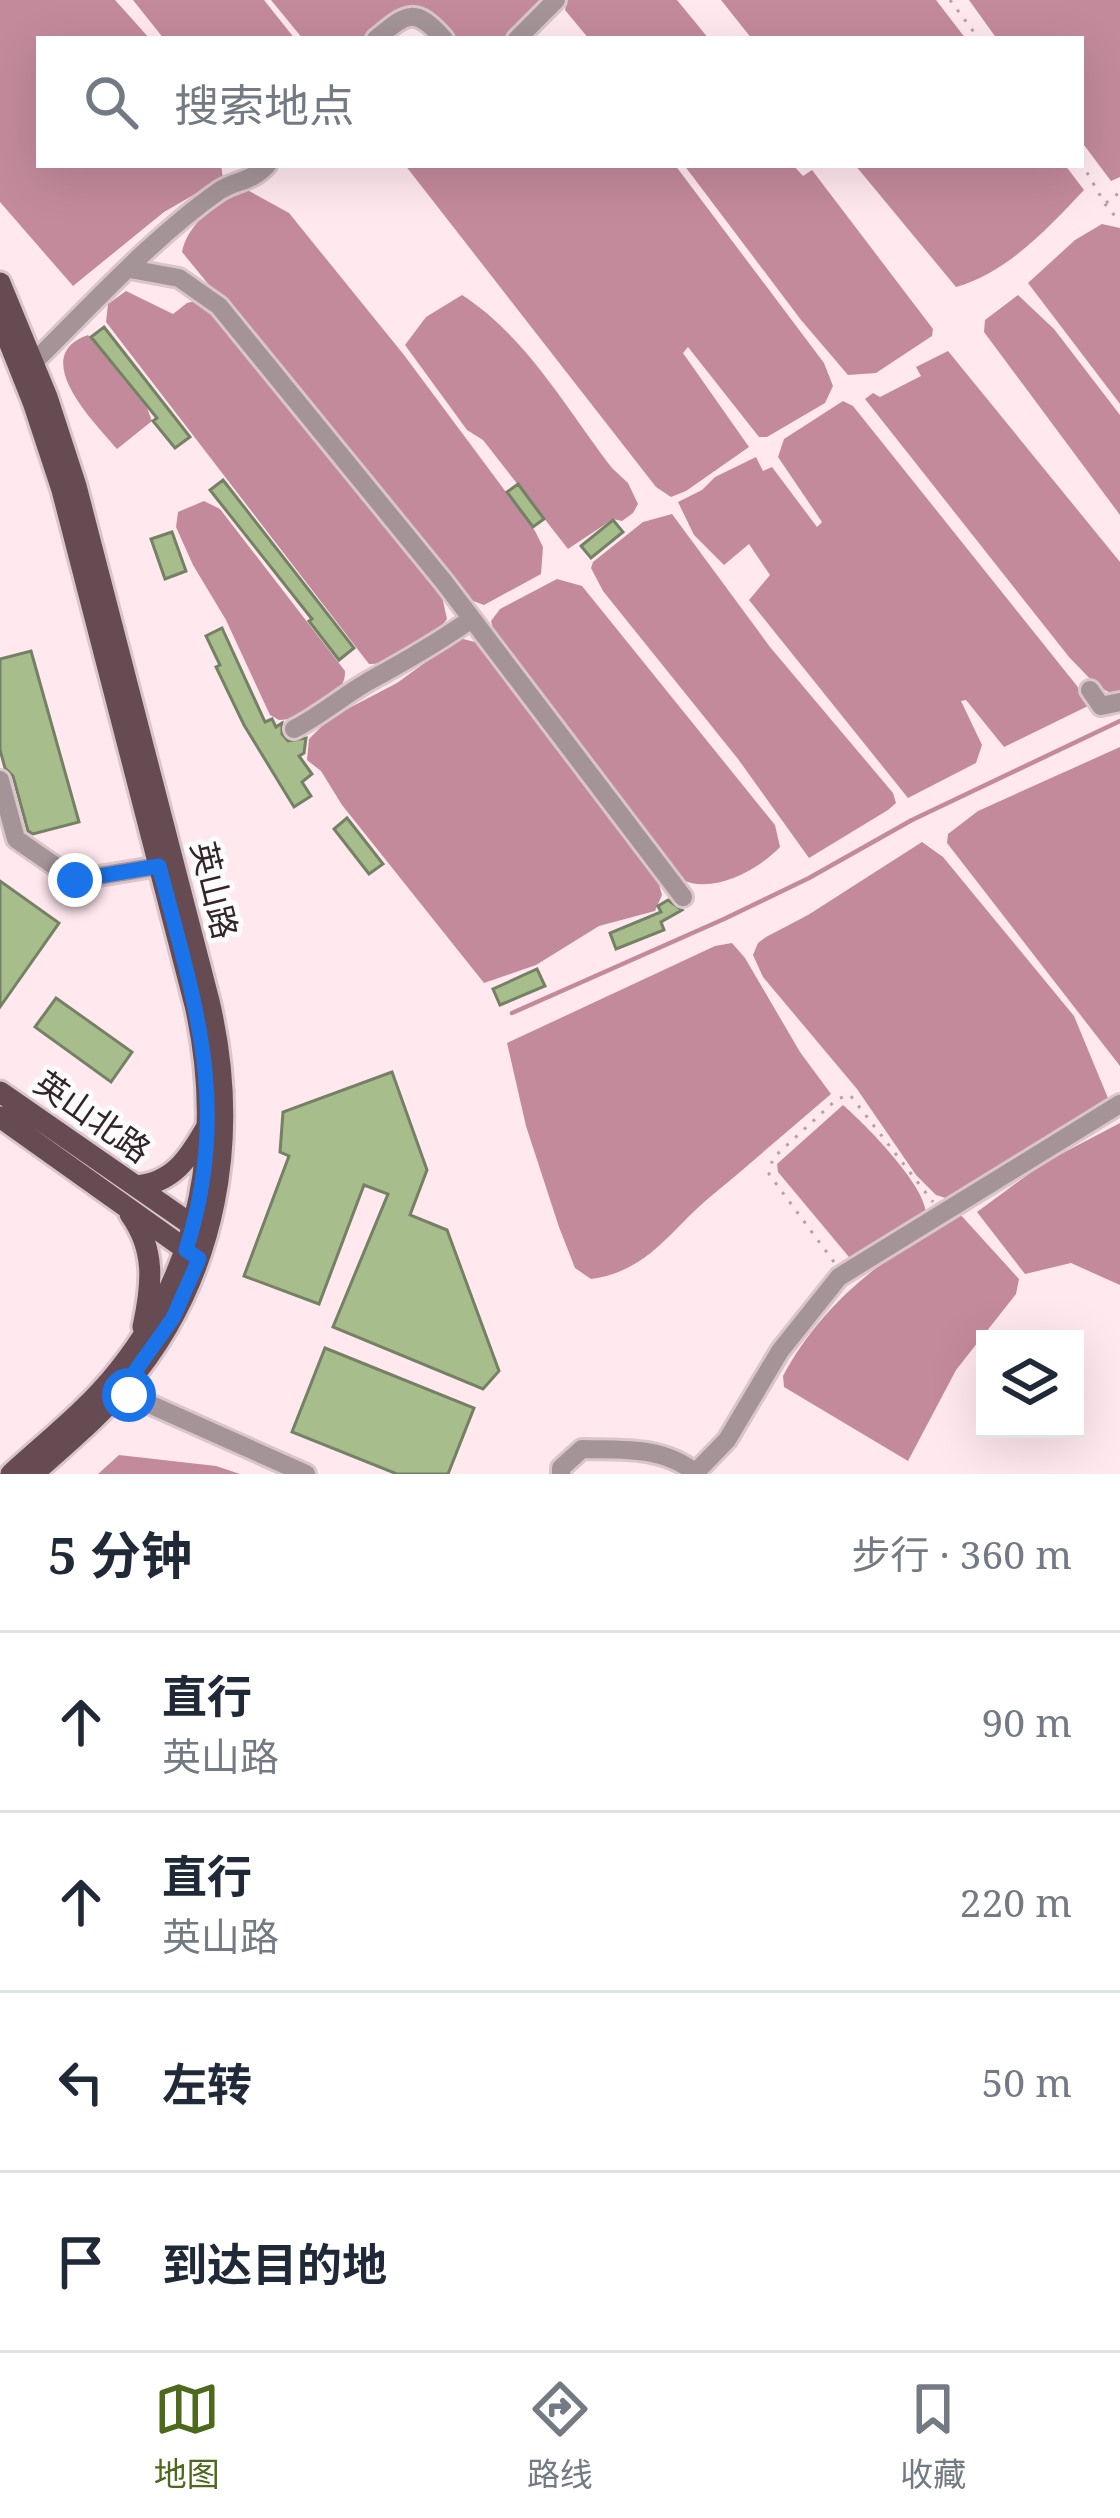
<!DOCTYPE html>
<html lang="zh">
<head>
<meta charset="utf-8">
<style>
  :root { --surface:#fff; --page:#f6f6f7; --text:#1f2937; --muted:#747a83; --line:#e0e1e3; --accent:#4d691c }
  body { margin:0; font-family:"Noto Serif","Noto Sans SC",serif; background:var(--page); color:var(--text) }
  .controls { position:absolute; right:36px; bottom:36px; display:grid; overflow:hidden; border-radius:0px; box-shadow:0 12px 48px #0002 }
  .controls button { width:108px; height:108px; display:grid; place-items:center; padding:0; border:0; border-bottom:3px solid var(--line); background:var(--surface); color:var(--text); font:60px sans-serif }
  .stop { position:absolute; width:36px; height:36px; margin:-27px; border:9px solid #1a73e8; border-radius:50%; background:#fff }
  .stop.end { background:#1a73e8; border-color:#fff; box-shadow:0 3px 12px #0008 }
  .list { margin:0; padding:0; list-style:none }
  h2 { display:flex; justify-content:space-between; align-items:center; height:156px; margin:0; padding:0 48px; font-size:51px }
  h2 small { font-size:39px; font-weight:400; color:var(--muted) }
  .list li { display:grid; grid-template-columns:78px 1fr auto; gap:36px; align-items:center; box-sizing:border-box; height:180px; padding:0 48px; border-top:3px solid var(--line) }
  .list b { display:block; font-size:45px; white-space:nowrap }
  .list p { margin:0; font-size:39px; white-space:nowrap; color:var(--muted) }
  .list em { font-size:39px; font-style:normal; color:var(--muted) }
  .icon { flex:none; width:66px; height:66px; fill:none; stroke:currentColor; stroke-width:2; stroke-linecap:round; stroke-linejoin:round }
  .map { position:relative; flex:none; width:1120px; height:1474px; overflow:hidden }
  .search { position:absolute; background:var(--surface); box-shadow:0 12px 48px #0002; left:36px; right:36px; top:36px; height:132px; display:flex; align-items:center; gap:30px; box-sizing:border-box; padding:0 42px; border-radius:0px; color:var(--muted); font-size:45px }
  .sheet { height:876px; background:var(--surface) }
  nav { display:flex; justify-content:space-around; align-items:center; box-sizing:border-box; height:168px; border-top:3px solid var(--line); background:var(--surface); font-size:33px; color:var(--muted) }
  nav a { display:grid; justify-items:center; gap:6px }
  nav .on { color:var(--accent) }
  .map>svg:first-child { display:block }
</style>
</head>
<body>
<div class="map">
<svg width="1120" height="1474" viewBox="0 0 1120 1474">
  <rect width="100%" height="100%" fill="#ffe8ee"/>
  <path fill="#c38a9b" d="M0,0H115L150,39H39V165H221L223,178L164,212L73,286L0,202Z
    M133,0H264L295,39H164Z
    M271,0H548L509,39H450L427,14L416,8L396,16L369,39H303Z
    M567,0H677L709,39H589L565,10Z
    M721,0H936L966,39H752Z
    M969,0H1120V177L1111,181L1081,141V39H997Z
    M405,165H675L824,363L833,386L825,403L767,437H759L688,347L683,353L749,447L686,491L671,497L656,487Z
    M684,165H793L803,176L812,170L933,329L932,336L876,373L848,375L801,320Z
    M855,165H1065L1084,190C1048,228 1007,273 956,287Z
    M240,186L289,213L404,355L535,531L543,547L541,574L484,605L465,598L182,252C188,222 218,204 240,186Z
    M1102,224L1120,228V404L1028,283L1075,240Z
    M126,291L173,314L187,303L199,300L211,309L441,592L447,619C432,641 396,665 369,664L106,322L108,304Z
    M462,295C526,336 566,408 612,468L628,483L638,504L633,513L622,521L613,519L568,549L483,440L467,430L405,345L426,317Z
    M1018,295L1054,329L1120,415V515L984,332L985,320Z
    M88,335L147,408L152,421L117,449C95,423 27,356 88,335Z
    M948,351L1120,562V693L1114,695L1096,685L1069,657L865,399L873,393L880,397L921,376L916,367Z
    M843,401L853,406L1077,686L1088,706L1004,747L966,700L961,701L982,745L976,763L908,798L749,600L770,575L749,544L724,565L694,535L678,502L702,490L715,477L756,457L763,471L772,467L817,527L822,522L778,457L784,439Z
    M204,501L220,509L345,671C347,697 302,720 279,720L270,715L226,620L193,565L176,527L178,512Z
    M672,514L770,647L893,793L896,803L888,810L809,858L738,759L603,591L591,568L593,562L643,522Z
    M557,579L582,586L775,825L780,847C758,870 714,894 682,880L496,638L491,621L500,609Z
    M459,638L479,643L654,867L662,895L655,911L599,926L536,965L484,983L342,805L321,771L307,760L309,739L330,718L397,683Z
    M1120,747V1066L947,843L948,834L978,811Z
    M922,842L943,857L1074,1016L1108,1098L1094,1112L1062,1128L955,1201L936,1195L916,1175L857,1089L763,977L753,955L758,943L766,937L808,915Z
    M732,943L745,958L800,1052L831,1094C791,1128 751,1163 710,1197C670,1230 649,1271 591,1279L575,1268L559,1227L526,1126L507,1043L715,946Z
    M843,1105C866,1125 923,1183 926,1212L859,1255L849,1257L778,1172L777,1164Z
    M1120,1123V1285L1071,1263L1025,1274L977,1212L1042,1164Z
    M959,1213L1019,1279L1016,1294L956,1370L908,1461L784,1387L783,1376C823,1301 887,1255 959,1213Z
    M119,1455L216,1466L240,1474H98Z"/>
  <g fill="none" stroke-linecap="round" stroke-linejoin="round">
    <path stroke="#c38a9b" stroke-width="4.5" d="M512,1013L724,919L809,878L912,820L1120,721"/>
  </g>
  <path fill="#a7bd8c" stroke="#748165" stroke-width="3" d="M104,327L190,437L175,448L153,421L157,418L91,337Z
    M223,480L354,648L339,660L309,621L312,619L210,490Z
    M518,484L544,519L533,527L507,492Z
    M613,520L623,532L591,558L581,546Z
    M172,532L186,571L165,579L151,539Z
    M222,628L265,722L272,719L276,727L282,723V734L288,741L306,738L304,753L299,756L312,774L302,782L311,796L294,807L244,725L216,667L220,665L206,636Z
    M31,651L79,822L33,834L28,831L13,776L5,768L0,750V659Z
    M347,818L383,864L369,874L334,829Z
    M0,881L59,923L0,1007Z
    M668,900L682,910L661,922L664,930L616,949L610,933L661,912L658,906Z
    M537,969L545,986L500,1005L493,989Z
    M56,998L132,1052L111,1082L35,1027Z
    M392,1072L427,1170L410,1215L447,1230L499,1371L483,1389L333,1327L388,1194L364,1185L319,1304L244,1276L289,1156L280,1152L283,1112Z
    M325,1348L474,1408L448,1474H397L292,1432Z"/>
  <g fill="none" stroke-linecap="round" stroke-linejoin="round">
    <g stroke="#dac5ca" stroke-width="24">
      <path id="minor" d="M376,39C408,12 415,7 444,39
        M517,39L556,0
        M130,269L179,278L219,306L444,582L683,897
        M34,362C92,305 152,238 219,191C238,179 250,183 267,165
        M1090,690L1101,706L1120,702
        M294,729C321,715 343,696 369,681C404,662 437,643 470,620
        M0,780L16,839L75,880L159,866
        M120,1391L306,1474
        M696,1472L727,1440L780,1351L839,1277L1120,1104
        M561,1474V1468L582,1449C624,1450 663,1446 697,1474"/>
    </g>
    <g stroke="#dac5ca" stroke-width="27">
      <path id="major" d="M0,283L47,397L76,486L209,1001C241,1136 218,1276 127,1384C99,1417 65,1445 33,1474
        M0,319L33,402L62,490L195,1005C224,1135 203,1265 118,1371C87,1410 47,1441 11,1474
        M0,1092L202,1232
        M0,1117L195,1256
        M136,1186C173,1183 189,1158 206,1128
        M130,1214C156,1250 152,1285 143,1327"/>
    </g>
    <path stroke="#b5a1a6" stroke-width="3" stroke-dasharray="3 9" stroke-linecap="butt" d="M950,0L979,39
      M1081,162L1105,204L1120,222
      M1106,203L1120,192
      M834,1262L769,1174L773,1158L837,1099L850,1095L933,1202"/>
    <use href="#minor" stroke="#a49498" stroke-width="18"/>
    <use href="#major" stroke="#664b53" stroke-width="21"/>
  </g>
  <g fill="none" stroke-linecap="round" stroke-linejoin="round">
    <path stroke="#1a73e8" stroke-width="15" d="M75,880L159,866C195,1004 232,1107 186,1250L199,1259L173,1318L121,1391L129,1395"/>
  </g>
  <g text-anchor="middle" dominant-baseline="central" stroke-width="10" stroke-linejoin="round" paint-order="stroke">
    <g font-size="33" fill="#322428" stroke="#fcfcfc">
      <text transform="translate(215 890) rotate(76)">英山路</text>
      <text transform="translate(93 1116) rotate(35)">英山北路</text>
    </g>
  </g>
</svg>
<div class="controls">
<button><svg class="icon" aria-label="layers" viewBox="0 0 24 24"><path d="M12 4l9 5-9 5-9-5zM3 14l9 5 9-5"/></svg></button>
</div>
<div class="stop" style="left:129px;top:1395px"></div>
<div class="stop end" style="left:75px;top:880px"></div>
<div class="search"><svg class="icon" aria-label="search" viewBox="0 0 24 24"><circle cx="10" cy="10" r="6"/><path d="M15 15l6 6"/></svg>搜索地点</div>
</div>
<section class="sheet">
<h2>5 分钟<small>步行 · 360 m</small></h2>
<ul class="list">
<li><svg class="icon" aria-label="ahead" viewBox="0 0 24 24"><path d="M12 20V5M6 11l6-6 6 6"/></svg><div><b>直行</b><p>英山路</p></div><em>90 m</em></li>
<li><svg class="icon" aria-label="ahead" viewBox="0 0 24 24"><path d="M12 20V5M6 11l6-6 6 6"/></svg><div><b>直行</b><p>英山路</p></div><em>220 m</em></li>
<li><svg class="icon" aria-label="left" viewBox="0 0 24 24"><path d="M17 20v-9H6M10 6l-5 5 5 5"/></svg><div><b>左转</b></div><em>50 m</em></li>
<li><svg class="icon" aria-label="arrive" viewBox="0 0 24 24"><path d="M6 21V4h12l-3 4 3 4H6"/></svg><div><b>到达目的地</b></div></li>
</ul>
</section>
<nav>
<a class="on"><svg class="icon" aria-label="map" viewBox="0 0 24 24"><path d="M3 6l6-2 6 2 6-2v14l-6 2-6-2-6 2zM9 4v14M15 6v14"/></svg>地图</a>
<a><svg class="icon" aria-label="directions" viewBox="0 0 24 24"><path d="M12 3l9 9-9 9-9-9zM9 14v-3h6M13 9l2 2-2 2"/></svg>路线</a>
<a><svg class="icon" aria-label="saved" viewBox="0 0 24 24"><path d="M7 4h10v16l-5-4-5 4z"/></svg>收藏</a>
</nav>
</body>
</html>
